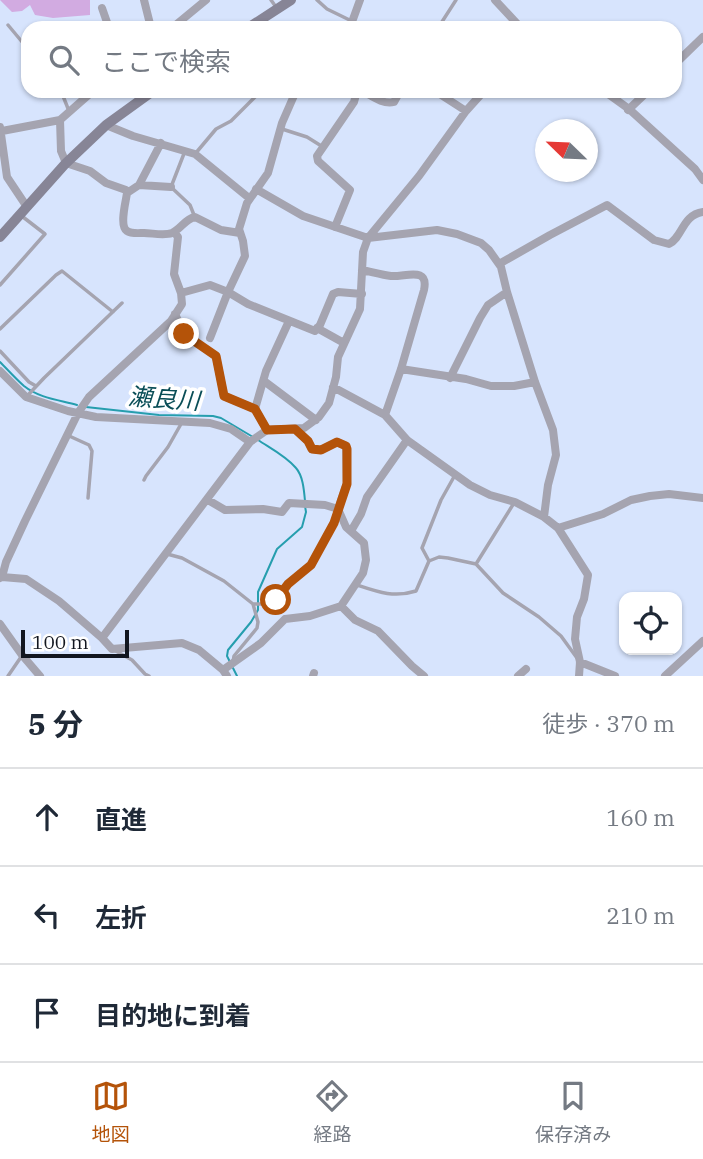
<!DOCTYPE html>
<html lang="ja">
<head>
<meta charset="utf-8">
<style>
  :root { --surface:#fff; --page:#f6f6f7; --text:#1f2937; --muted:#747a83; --line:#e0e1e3; --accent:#b45309 }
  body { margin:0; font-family:"IBM Plex Serif","Noto Sans JP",serif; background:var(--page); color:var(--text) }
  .controls { position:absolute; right:21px; bottom:21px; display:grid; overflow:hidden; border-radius:14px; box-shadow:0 2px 5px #0004 }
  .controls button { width:63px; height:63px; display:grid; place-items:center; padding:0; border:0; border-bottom:2px solid var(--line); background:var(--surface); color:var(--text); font:35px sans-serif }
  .compass { position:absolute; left:535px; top:119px; width:63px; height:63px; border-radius:50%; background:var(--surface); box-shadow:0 2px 5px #0004; rotate:293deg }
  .scale { position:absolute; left:21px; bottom:18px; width:108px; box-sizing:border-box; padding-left:7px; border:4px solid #12161f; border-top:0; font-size:19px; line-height:24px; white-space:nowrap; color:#12161f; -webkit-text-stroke:5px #fff; paint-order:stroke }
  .stop { position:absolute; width:21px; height:21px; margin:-16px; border:5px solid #b45309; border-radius:50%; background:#fff }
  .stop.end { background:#b45309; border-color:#fff; box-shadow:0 2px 7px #0008 }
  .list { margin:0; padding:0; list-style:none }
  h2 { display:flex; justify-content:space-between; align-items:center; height:91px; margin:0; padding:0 28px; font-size:30px }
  h2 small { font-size:23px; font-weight:400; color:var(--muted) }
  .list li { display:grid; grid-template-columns:46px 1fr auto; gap:21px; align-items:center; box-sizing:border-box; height:98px; padding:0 28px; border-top:2px solid var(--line) }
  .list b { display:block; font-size:26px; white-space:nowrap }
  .list em { font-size:23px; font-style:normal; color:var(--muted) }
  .icon { flex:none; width:38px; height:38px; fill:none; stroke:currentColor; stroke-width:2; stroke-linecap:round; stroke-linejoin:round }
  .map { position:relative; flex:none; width:703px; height:676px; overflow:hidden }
  .search { position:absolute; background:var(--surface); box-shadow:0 2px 5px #0004; left:21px; right:21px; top:21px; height:77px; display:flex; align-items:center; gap:18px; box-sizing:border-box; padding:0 24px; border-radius:21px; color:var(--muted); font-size:26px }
  .sheet { height:385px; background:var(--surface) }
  nav { display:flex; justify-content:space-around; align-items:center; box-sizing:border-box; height:98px; border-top:2px solid var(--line); background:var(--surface); font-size:19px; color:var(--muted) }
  nav a { display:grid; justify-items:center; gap:4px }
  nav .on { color:var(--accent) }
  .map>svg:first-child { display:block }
</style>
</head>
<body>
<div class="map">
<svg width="703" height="676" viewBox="0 0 703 676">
  <rect width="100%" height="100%" fill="#d7e4fd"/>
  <path fill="#d2abe1" d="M0,0H90V15L53,18L35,15L30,5L22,11L12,12Z"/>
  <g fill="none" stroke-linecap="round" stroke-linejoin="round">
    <path stroke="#269eae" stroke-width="2" d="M0,362C8,370 16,379 24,386C39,398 59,400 77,405
      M86,407L159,415L213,416L221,418L253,437
      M258,440C270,448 286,456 296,468C303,476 304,490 305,501
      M230,662L227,656L228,650L251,622L258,610V592L277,549L302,527L306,512L305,506
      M233,668L237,676"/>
    <path stroke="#a5a4b0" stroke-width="3.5" d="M271,0L276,7
      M317,0L327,9L366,28
      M8,25L28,49
      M438,28L456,0
      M61,91L69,111
      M282,129L307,137L323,147
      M185,151L171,187L190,205L194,215
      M195,154L216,129L231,121L261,91
      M0,285L45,234L23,217
      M0,329L56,275L62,271L113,312
      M0,351L29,382L36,386
      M28,395L44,378L122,303
      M67,435L89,445L92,451L88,498
      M144,480L146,476L168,447L181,424
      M167,554L182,558L224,581L253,604L258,622L257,628L234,656L233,662
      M429,561L422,548L441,500L455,475
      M476,564L514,503
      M357,585C378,592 394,598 416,591L429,561L439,557L448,558L476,564L503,593L539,617L561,636L577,658
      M253,604H268L276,600L288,584L311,565L334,523L337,512
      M114,650L132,660L145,674L149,676
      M8,676L21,657"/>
    <path stroke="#a5a4b0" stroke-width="8" d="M144,0L151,28
      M495,0L521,28
      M102,8L109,28
      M172,28L206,0
      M348,28L352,22L360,0
      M675,64L703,37
      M93,91L60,120L61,151L66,163L90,171L106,183L126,190L127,193C126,201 119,226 127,231C131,234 139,233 144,233C152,233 164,236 172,233C181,229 185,219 195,217L221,230L240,233
      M363,91C372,96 383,105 394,102L400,91
      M435,91L466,111
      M604,91L629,109L695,169L703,180
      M628,110L648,91
      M106,125L133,136L195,154L249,198
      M0,127L7,177L27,207
      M2,131L60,120
      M139,185L171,187
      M256,189L303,216L368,238L437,230L457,234L481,243L489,250L501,267L507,292L535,382L553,430L556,455L548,485L544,517
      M127,193L139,185L161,143
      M335,227L350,190L318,161L317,156L354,102L357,91
      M499,264L550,235L607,205L654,240L669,244C683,237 682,215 703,212
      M362,270C372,272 382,275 391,276C406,277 429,266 424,290L401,369L385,415
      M181,293L210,285L228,292L248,304L315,331L320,325L333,294L338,292L362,294
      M175,314L184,334L216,356L224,396L255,409L267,430
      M317,328L344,343
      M210,338L228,292L245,256L243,241L239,229L247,203L268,173L282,123L296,91
      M401,369L466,379L491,386H514L535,382
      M0,371L26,397L68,411L96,417L210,423L231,429L250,442
      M450,378L480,318L488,305L507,292
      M264,381L316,420
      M333,387L385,415L407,440L470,485L490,495L515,502L544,517L558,528L588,575L584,599L577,617L575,639L580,662L579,676
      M255,409L266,371L289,321
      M208,500L225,510L263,509L282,512L289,503L325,505L338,509
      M558,528L603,514L631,500L650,496L669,494L703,498
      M351,531L361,514L367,497L407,440
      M2,577L26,579L59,601L102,638L112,649L182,643L199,650L223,670L227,676
      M0,578L2,577L6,562L25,521L78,413L89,397L171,321L182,304L181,293L174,274L178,237L174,232
      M341,606L355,620L378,631L412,666L424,676
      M0,624L22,655L40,676
      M102,638L250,442L267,430L304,428L319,417L329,403L336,377L338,357L360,309L363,252L368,238L419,176L466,111L484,91
      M580,662L615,676
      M223,670L261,643L285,619L310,616L341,606L363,573L366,560L364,543L346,527L338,509L347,483L346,446L337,442L321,450L312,449L308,441L295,429
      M313,676L314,673
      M518,676L526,669
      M665,676L703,641"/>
    <path stroke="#878596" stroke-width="10" d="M248,28L291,0
      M0,237L66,163L106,125L153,91"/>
  </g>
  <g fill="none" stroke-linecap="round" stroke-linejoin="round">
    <path stroke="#b45309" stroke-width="9" d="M184,334L216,356L224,396L255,409L267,430L295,429L308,441L312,449L321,450L337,442L346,446L347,449V484L334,523L311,565L288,584L276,600"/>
  </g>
  <g text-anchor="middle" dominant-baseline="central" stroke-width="7" stroke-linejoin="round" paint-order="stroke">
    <g font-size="24" font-style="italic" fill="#0a4e57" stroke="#fff">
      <text transform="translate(164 398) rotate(4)">瀬良川</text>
    </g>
  </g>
</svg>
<div class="controls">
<button><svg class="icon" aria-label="locate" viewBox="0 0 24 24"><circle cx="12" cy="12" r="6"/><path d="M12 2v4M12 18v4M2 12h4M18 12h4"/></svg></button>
</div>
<svg class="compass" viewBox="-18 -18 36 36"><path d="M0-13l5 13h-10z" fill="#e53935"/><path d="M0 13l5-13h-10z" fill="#747a83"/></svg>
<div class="scale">100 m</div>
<div class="stop" style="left:276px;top:600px"></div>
<div class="stop end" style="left:184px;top:334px"></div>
<div class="search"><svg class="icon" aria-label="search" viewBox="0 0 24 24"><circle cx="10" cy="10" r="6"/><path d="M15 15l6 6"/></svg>ここで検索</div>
</div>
<section class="sheet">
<h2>5 分<small>徒歩 · 370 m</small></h2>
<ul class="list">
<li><svg class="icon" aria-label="ahead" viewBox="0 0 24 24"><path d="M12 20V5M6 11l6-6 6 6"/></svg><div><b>直進</b></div><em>160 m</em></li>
<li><svg class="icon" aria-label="left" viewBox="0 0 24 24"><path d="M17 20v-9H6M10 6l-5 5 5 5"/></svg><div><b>左折</b></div><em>210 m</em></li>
<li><svg class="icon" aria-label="arrive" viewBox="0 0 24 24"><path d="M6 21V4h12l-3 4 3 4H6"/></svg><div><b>目的地に到着</b></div></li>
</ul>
</section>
<nav>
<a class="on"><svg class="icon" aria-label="map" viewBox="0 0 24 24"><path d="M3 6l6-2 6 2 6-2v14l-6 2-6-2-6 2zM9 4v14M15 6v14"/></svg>地図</a>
<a><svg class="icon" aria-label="directions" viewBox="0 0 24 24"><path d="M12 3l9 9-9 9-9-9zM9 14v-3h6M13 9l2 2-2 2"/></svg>経路</a>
<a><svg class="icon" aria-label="saved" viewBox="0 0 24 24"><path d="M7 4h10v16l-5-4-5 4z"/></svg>保存済み</a>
</nav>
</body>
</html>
